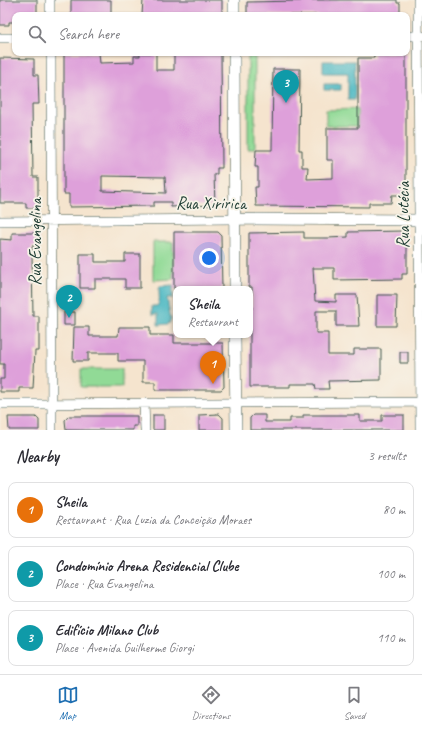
<!DOCTYPE html>
<html lang="en">
<head>
<meta charset="utf-8">
<style>
  :root { --surface:#fff; --page:#f2f2f3; --text:#2b2b33; --muted:#7c7c81; --line:#e1e1e2; --accent:#1f6fb2 }
  body { margin:0; font-family:Caveat,sans-serif; background:var(--page); color:var(--text) }
  .you { position:absolute; left:209px; top:258px; width:14px; height:14px; margin:-10px; border:3px solid #fff; border-radius:50%; background:#1a73e8; box-shadow:0 0 0 6px #1a73e833 }
  .badge { display:grid; place-items:center; width:26px; height:26px; border-radius:50%; background:var(--accent); color:#fff; font-size:13px; font-weight:700 }
  .pin { position:absolute; translate:-50% -33px; filter:drop-shadow(0 1px 2px #0008) }
  .pin::after { content:''; position:absolute; top:21px; width:14px; height:12px; background:inherit; clip-path:polygon(0 0,100% 0,50% 100%) }
  .popup { position:absolute; left:173px; top:286px; width:80px; height:52px; box-sizing:border-box; display:grid; place-content:center; border-radius:8px; background:var(--surface); filter:drop-shadow(0 1px 3px #0005); font-size:13px; white-space:nowrap; color:var(--muted) }
  .popup b { font-size:15px; color:var(--text) }
  .popup::after { content:''; position:absolute; left:50%; top:100%; margin-left:-8px; border:8px solid transparent; border-top-color:var(--surface) }
  .list { margin:0; padding:0; list-style:none }
  h2 { display:flex; justify-content:space-between; align-items:center; height:52px; margin:0; padding:0 16px; font-size:17px }
  h2 small { font-size:13px; font-weight:400; color:var(--muted) }
  .list li { display:grid; grid-template-columns:26px 1fr auto; gap:12px; align-items:center; box-sizing:border-box; height:56px; margin:0 8px 8px; padding:0 8px; border:1px solid var(--line); border-radius:8px }
  .list b { display:block; font-size:15px; white-space:nowrap }
  .list p { margin:0; font-size:13px; white-space:nowrap; color:var(--muted) }
  .list em { font-size:13px; font-style:normal; color:var(--muted) }
  .icon { flex:none; width:22px; height:22px; fill:none; stroke:currentColor; stroke-width:2; stroke-linecap:round; stroke-linejoin:round }
  .map { position:relative; flex:none; width:422px; height:430px; overflow:hidden }
  .search { position:absolute; background:var(--surface); box-shadow:0 1px 3px #0004; left:12px; right:12px; top:12px; height:44px; display:flex; align-items:center; gap:10px; box-sizing:border-box; padding:0 14px; border-radius:8px; color:var(--muted); font-size:15px }
  .sheet { height:244px; background:var(--surface) }
  nav { display:flex; justify-content:space-around; align-items:center; box-sizing:border-box; height:56px; border-top:1px solid var(--line); background:var(--surface); font-size:11px; color:var(--muted) }
  nav a { display:grid; justify-items:center; gap:2px }
  nav .on { color:var(--accent) }
  .map>svg:first-child { display:block }
</style>
</head>
<body>
<div class="map">
<svg width="422" height="430" viewBox="0 0 422 430">
  <rect width="100%" height="100%" fill="#f7f3e8"/>
  <filter id="ink" filterUnits="userSpaceOnUse"><feTurbulence type="fractalNoise" baseFrequency=".025" numOctaves="2"/><feDisplacementMap in="SourceGraphic" scale="8" xChannelSelector="R" yChannelSelector="G"/><feConvolveMatrix kernelMatrix="1 2 1 2 8 2 1 2 1" color-interpolation-filters="sRGB"/></filter>
  <filter id="wash" filterUnits="userSpaceOnUse"><feTurbulence type="fractalNoise" baseFrequency=".012" numOctaves="4" result="noise"/><feDisplacementMap in="SourceGraphic" scale="16" xChannelSelector="R" yChannelSelector="G"/><feGaussianBlur stdDeviation="0.9" result="paint"/><feColorMatrix in="noise" values="0 0 0 0 0 0 0 0 0 0 0 0 0 0 0 0 0 1.4 0 .05"/><feComposite in="paint" operator="in"/></filter>
  <g filter="url(#wash)">
    <rect width="100%" height="100%" fill="#f5e4ce"/>
    <path fill="#91da96" stroke="#588c65" d="M251,53H255V149H248V56Z
      M357,109V126H326V110Z
      M153,242H173V279L153,280Z
      M81,369H122V387H81Z"/>
    <path fill="#48b7c2" stroke="#347a7b" d="M323,61H355V100H348V73H323Z
      M324,84H341V90H324Z
      M173,285V298H167L171,319L169,324L158,325V314H152V306H157C162,299 157,293 160,286Z"/>
    <g id="blocks">
      <path fill="#dea0da" fill-rule="evenodd" d="M0,0H37V15H15V22H9V25H0Z
        M71,0H111V15H71Z
        M143,0H222V15H142Z
        M301,0H397V3H400V15H247V2L301,1Z
        M64,53H99L100,63L134,62V56H140V53H156V70H174V53H221L222,168H217V174H214L215,205L171,207V202H154V206L69,207V194H64ZM102,176L165,177L166,193L102,191Z
        M374,53H406V195H392L391,203H369V207L256,206L255,187H258V167H255L256,150H272L273,69H300L299,150H302V167H308L307,179L333,178V160H327V128H358V58H374Z
        M0,58L34,59V75H38L39,104H32L33,177H38V208H26V203H0Z
        M404,231L407,235V274H402V279L334,280V268H313L315,301L336,302V295H357L359,326H336V311H316V333H328V355H354V349H381V380L328,381L329,389H316L315,384H290V387H250V309H252V287H249V233L304,232V238H328L348,237V232Z
        M174,232H218L221,235L222,289H174Z
        M12,233H35L39,237V246H32V254L33,316H39V351H35L33,388H19V392H0V379H4V364H0V239L12,240Z
        M80,254H95V262H125V254H140V288H125V279H95V288H80Z
        M377,295H397L396,326H377Z
        M64,312H75V325H64Z
        M74,327H89V336H118L119,327H150V335H174V343H223L224,387L221,390H155V382H143V361H118V353H88V361H73Z
        M400,352H408V363H400Z
        M219,414L223,418V430H199V415Z
        M153,415H164V430H153Z
        M253,415H265V422H290V418H303V415H360V421H382V415H404V430H250V418Z
        M69,416H137V426H133V430H66L65,420Z
        M8,417H36L39,420V430H9Z"/>
    </g>
  </g>
  <g filter="url(#ink)">
    <use href="#blocks" fill-opacity="0" stroke="#3f564b" stroke-width="1"/>
    <g fill="none" stroke-linecap="round" stroke-linejoin="round">
      <g stroke="#3f564b" stroke-width="10">
        <path id="minor" d="M50,0V15
          M418,0L420,430
          M407,36H422
          M0,38H15
          M51,53L52,430
          M0,221L235,219
          M144,403L145,430
          M0,404L422,402"/>
      </g>
      <g stroke="#3f564b" stroke-width="12">
        <path id="tertiary" d="M234,15V0
          M234,53L235,289
          M235,219L422,220
          M235,335L236,430"/>
      </g>
      <use href="#minor" stroke="#fff" stroke-width="9"/>
      <use href="#tertiary" stroke="#fff" stroke-width="11"/>
    </g>
  </g>
  <g text-anchor="middle" dominant-baseline="central" stroke-width="3.5" stroke-linejoin="round" paint-order="stroke">
    <g font-size="17" fill="#1f3d34" stroke="#f7f3e8">
      <text x="211" y="203">Rua Xiririca</text>
      <text transform="translate(403 215) rotate(-90)">Rua Lutécia</text>
      <text transform="translate(35 242) rotate(-90)">Rua Evangelina</text>
    </g>
  </g>
</svg>
<div class="you"></div>
<div class="pin badge" style="left:213px;top:384px;background:#e8710a">1</div>
<div class="popup"><b>Sheila</b>Restaurant</div>
<div class="pin badge" style="left:69px;top:318px;background:#0f9aa8">2</div>
<div class="pin badge" style="left:286px;top:103px;background:#0f9aa8">3</div>
<div class="search"><svg class="icon" aria-label="search" viewBox="0 0 24 24"><circle cx="10" cy="10" r="6"/><path d="M15 15l6 6"/></svg>Search here</div>
</div>
<section class="sheet">
<h2>Nearby<small>3 results</small></h2>
<ul class="list">
<li><span class="badge" style="background:#e8710a">1</span><div><b>Sheila</b><p>Restaurant · Rua Luzia da Conceição Moraes</p></div><em>80 m</em></li>
<li><span class="badge" style="background:#0f9aa8">2</span><div><b>Condomínio Arena Residencial Clube</b><p>Place · Rua Evangelina</p></div><em>100 m</em></li>
<li><span class="badge" style="background:#0f9aa8">3</span><div><b>Edifício Milano Club</b><p>Place · Avenida Guilherme Giorgi</p></div><em>110 m</em></li>
</ul>
</section>
<nav>
<a class="on"><svg class="icon" aria-label="map" viewBox="0 0 24 24"><path d="M3 6l6-2 6 2 6-2v14l-6 2-6-2-6 2zM9 4v14M15 6v14"/></svg>Map</a>
<a><svg class="icon" aria-label="directions" viewBox="0 0 24 24"><path d="M12 3l9 9-9 9-9-9zM9 14v-3h6M13 9l2 2-2 2"/></svg>Directions</a>
<a><svg class="icon" aria-label="saved" viewBox="0 0 24 24"><path d="M7 4h10v16l-5-4-5 4z"/></svg>Saved</a>
</nav>
</body>
</html>
